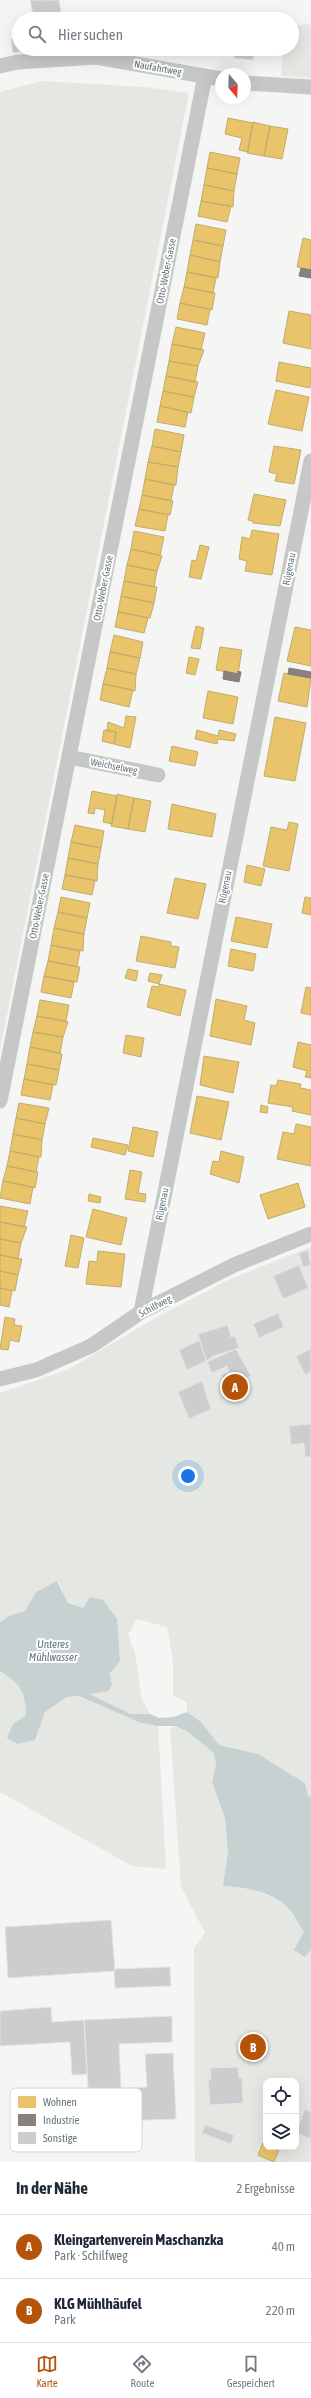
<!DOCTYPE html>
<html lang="de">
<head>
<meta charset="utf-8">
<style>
  :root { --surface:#fff; --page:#f2f2f3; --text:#1f2937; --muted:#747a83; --line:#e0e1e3; --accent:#b45309 }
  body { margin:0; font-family:"Asap Condensed",sans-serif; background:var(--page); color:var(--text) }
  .controls { position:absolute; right:12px; bottom:12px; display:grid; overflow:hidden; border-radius:8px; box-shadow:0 4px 16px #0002 }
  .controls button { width:36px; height:36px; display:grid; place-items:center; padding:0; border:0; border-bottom:1px solid var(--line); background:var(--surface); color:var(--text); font:20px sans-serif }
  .compass { position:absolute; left:215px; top:68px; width:36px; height:36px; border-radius:50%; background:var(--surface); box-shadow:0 4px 16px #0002; rotate:161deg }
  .you { position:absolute; left:188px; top:1476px; width:14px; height:14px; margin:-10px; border:3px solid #fff; border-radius:50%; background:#1a73e8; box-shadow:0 0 0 6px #1a73e833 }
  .badge { display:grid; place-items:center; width:26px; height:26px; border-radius:50%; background:var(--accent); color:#fff; font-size:13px; font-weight:700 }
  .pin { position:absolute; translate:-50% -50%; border:2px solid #fff; box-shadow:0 1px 4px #0006 }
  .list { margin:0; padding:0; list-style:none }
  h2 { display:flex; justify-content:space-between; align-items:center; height:52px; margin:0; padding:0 16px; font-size:17px }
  h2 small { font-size:13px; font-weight:400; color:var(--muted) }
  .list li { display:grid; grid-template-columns:26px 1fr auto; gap:12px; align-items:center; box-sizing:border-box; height:64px; padding:0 16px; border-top:1px solid var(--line) }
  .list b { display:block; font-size:15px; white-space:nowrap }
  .list p { margin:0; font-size:13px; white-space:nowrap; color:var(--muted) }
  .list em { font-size:13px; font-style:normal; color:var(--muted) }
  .icon { flex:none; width:22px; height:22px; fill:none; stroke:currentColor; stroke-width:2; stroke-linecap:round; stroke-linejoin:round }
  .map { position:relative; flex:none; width:311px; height:2162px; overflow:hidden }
  .search { position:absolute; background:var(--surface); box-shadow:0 4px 16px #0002; left:12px; right:12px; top:12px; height:44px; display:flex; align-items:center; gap:10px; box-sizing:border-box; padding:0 14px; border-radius:22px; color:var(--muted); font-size:15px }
  .sheet { height:180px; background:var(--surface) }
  nav { display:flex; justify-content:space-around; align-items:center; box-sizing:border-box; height:56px; border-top:1px solid var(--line); background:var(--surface); font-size:11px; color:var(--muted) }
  nav a { display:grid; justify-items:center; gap:2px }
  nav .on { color:var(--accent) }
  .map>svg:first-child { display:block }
</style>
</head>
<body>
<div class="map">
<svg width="311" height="2162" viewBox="0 0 311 2162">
  <rect width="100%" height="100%" fill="#f5f5f4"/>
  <path fill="#e4e7e2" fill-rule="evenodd" d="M311,24V78L281,76L283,49H292V26Z
    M42,81L144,87L189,93L0,1050V92Z
    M311,1247V1797L308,1796L305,1783L258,1754L219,1745L201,1722L187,1712V1702L173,1696V1660L167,1627L137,1619L128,1634L135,1654L142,1700L150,1714H131L88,1694L112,1685L110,1673L119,1661L118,1641L83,1609L68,1603L58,1581L37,1592L25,1611L11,1615L0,1622V1393L67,1370L159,1316L230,1279Z
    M0,1671C22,1684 25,1689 26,1715L13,1724L35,1740L45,1712L67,1697L79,1696L141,1723L158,1726L166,1869L132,1866L0,1792Z
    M176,1726L188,1732L214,1753L216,1765L212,1782L225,1818L228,1852L224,1885C255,1887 292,1898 304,1932C306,1939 305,1949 305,1957L311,1950V2162H195L194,1948L205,1933L181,1886L170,1729ZM266,2081H296V2147H266Z"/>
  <path fill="#c8d1d2" d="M57,1581L68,1603L83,1608L90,1597L103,1600L117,1619L120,1661L110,1673L112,1685L108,1691L89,1694L131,1714H150L159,1718L174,1717L187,1712L201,1722L219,1745L258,1754L305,1783L308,1796L311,1797V1950L305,1957L294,1950L304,1932C299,1925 295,1915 289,1909C272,1891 246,1887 223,1886L228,1852L225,1818L212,1782L216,1765L214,1753L188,1732L176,1726H158L141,1723L79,1696L67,1697L45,1712L35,1740L18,1744L7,1738L13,1724L26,1715C25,1691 21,1684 0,1671V1622L11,1615L25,1611L36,1592Z"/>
  <path fill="#e9c46a" stroke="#c1ac6f" d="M228,118L253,123L248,152L239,150L242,138L225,134Z
    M253,122L270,126L264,156L247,153Z
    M270,126L288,129L282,159L264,156Z
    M210,152L240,158L237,174L207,168Z
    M207,168L237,174L234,191L204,185Z
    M204,185L234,191L233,207L201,201Z
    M201,201L231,206L227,222L198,216Z
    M196,224L226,230L223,246L193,240Z
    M303,238L311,240V270L297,267Z
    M193,240L223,246L220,262L190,255Z
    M190,255L220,262L218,278L187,272Z
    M187,272L216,278L213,293L184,287Z
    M184,287L215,293L212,310L180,303Z
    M180,303L210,309L207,325L177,319Z
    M289,311L311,315V349L283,343Z
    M176,327L205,333L201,350L172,344Z
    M172,344L204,350L198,366L169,361Z
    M169,361L198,366L195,382L166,376Z
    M279,362L311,368L310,388L276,381Z
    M166,376L198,382L194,397L163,391Z
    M276,390L309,397L302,431L268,424Z
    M163,391L194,397L191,413L160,406Z
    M160,406L188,412L185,427L157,422Z
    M155,429L184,435L181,452L152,446Z
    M152,446L181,452L178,467L148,462Z
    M274,446L301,450L294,484L275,481L277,474L269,472Z
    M148,462L178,467L176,485L145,479Z
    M145,479L174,485L171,501L142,495Z
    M254,494L286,500L280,526L253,523V521L248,520Z
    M142,495L173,501L170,515L139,509Z
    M139,509L168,515L165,531L135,526Z
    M252,530L279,534L272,575L245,571L247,561L239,559L242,537L250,539Z
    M134,531L164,537L160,555L131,549Z
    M200,545L209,547L201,579L189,577L192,560L196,561Z
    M131,549L162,556L157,571L127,565Z
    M127,565L157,571L154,587L124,581Z
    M124,581L157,587L154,603L121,596Z
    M121,596L154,603L150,618L118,612Z
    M118,612L148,618L144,633L115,627Z
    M196,626L204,628L200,649L191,648Z
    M295,627L311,630V666L287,661Z
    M114,635L143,642L140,658L110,652Z
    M220,647L242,650L238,674L216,670Z
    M110,652L140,658L136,674L107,668Z
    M189,657L199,659L195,675L186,673Z
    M107,668L136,674L135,691L103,684Z
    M284,673L311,678L307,707L278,701Z
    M103,684L133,690L129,707L100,700Z
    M208,691L238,697L233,724L203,718Z
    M126,716L136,717L130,748L114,744L116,732L107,730L108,722L124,728Z
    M275,717L306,723L295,781L264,776Z
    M104,730L116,732L114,744L102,741Z
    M197,730L218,736L219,730L236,734L234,741L218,739L217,744L195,739Z
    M172,746L198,752L195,766L169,761Z
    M92,791L117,796L112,824L103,822L105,810L95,808L94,814L88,813Z
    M117,794L134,798L128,829L111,826Z
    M134,798L151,801L145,832L128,829Z
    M172,804L216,814L212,837L168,829Z
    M289,822L298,824L289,871L263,866L271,827L287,830Z
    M75,825L104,831L101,848L71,842Z
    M71,842L101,848L98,864L68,858Z
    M68,858L98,864L97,881L65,875Z
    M247,865L265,869L261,886L244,882Z
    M65,875L95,880L92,895L62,889Z
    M175,878L206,884L198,919L167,913Z
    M61,897L90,903L87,918L58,912Z
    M305,897L311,898V915L302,913Z
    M58,912L87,918L84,934L54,928Z
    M236,917L272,924L267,948L231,941Z
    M54,928L84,934L83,951L51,945Z
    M141,936L171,942V946L179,947L175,968L136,961Z
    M51,945L80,951L77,967L48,961Z
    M231,949L256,954L253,971L228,966Z
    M48,961L80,967L77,982L44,976Z
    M128,969L138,971L136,981L125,978Z
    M150,973L162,975L159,984L148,981Z
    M44,976L74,982L71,998L41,992Z
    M159,984L186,990L180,1016L147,1007L152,986L159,987Z
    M306,987L311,988V1015L301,1013Z
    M216,999L247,1006L244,1020L255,1023L251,1045L210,1036Z
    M40,1000L69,1005L66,1021L37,1016Z
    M37,1016L68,1022L63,1037L33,1032Z
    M33,1032L63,1037L60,1053L30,1047Z
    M126,1035L144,1038L141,1057L123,1053Z
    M298,1042L311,1045V1078L305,1077L307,1071L293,1067Z
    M30,1047L62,1054L59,1070L27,1064Z
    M204,1056L239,1062L233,1093L200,1085Z
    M27,1064L59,1070L56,1085L24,1079Z
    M24,1079L53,1085L50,1100L21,1095Z
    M278,1080L301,1084L300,1088L311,1090V1115L292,1111L293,1107L268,1103L271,1085L276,1086Z
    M197,1096L229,1102L221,1140L190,1133Z
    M19,1103L49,1108L45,1124L16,1118Z
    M261,1105L268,1107L267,1113L260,1112Z
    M16,1118L45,1124L42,1140L13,1134Z
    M296,1124L311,1127V1166L277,1159L283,1132L294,1134Z
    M133,1127L158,1132L153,1157L128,1151Z
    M13,1134L42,1140L41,1157L10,1151Z
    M93,1138L128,1145L125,1155L91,1147Z
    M10,1151L39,1157L36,1172L7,1166Z
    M221,1151L244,1157L239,1183L210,1174L213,1161L219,1162Z
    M7,1166L38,1172L35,1188L3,1181Z
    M130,1170L142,1172L138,1193L146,1194L145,1202L125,1199Z
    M3,1181L33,1187L30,1204L0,1198Z
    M298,1183L305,1207L268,1219L260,1195Z
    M89,1194L101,1197L100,1203L88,1201Z
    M0,1206L28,1211L24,1227L0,1222Z
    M93,1209L127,1218L121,1245L86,1237Z
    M0,1222L27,1227L21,1243L0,1239Z
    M71,1235L84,1238L78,1268L65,1266Z
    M0,1239L21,1243L18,1259L0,1255Z
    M98,1251L125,1254L121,1287L86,1284L89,1261L97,1262Z
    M0,1255L22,1259L18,1275L0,1271Z
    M0,1271L18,1275L15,1291L0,1288Z
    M0,1288L12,1291L9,1307L0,1305Z
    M5,1317L15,1319L14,1325L22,1326L19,1342L10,1340L8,1350L0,1349Z
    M265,2138L266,2147H280L274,2162L258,2155Z"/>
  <path fill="#8a817c" stroke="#7f7d7c" d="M301,268L311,270V278L299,276Z
    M289,668L311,672V678L288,674Z
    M224,671L238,674V671L241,672L239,682L223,679Z"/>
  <path fill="#cccdce" stroke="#e4e4e4" d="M30,0H59L62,19H34Z
    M19,38V49L30,50L13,53L11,39Z
    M236,49H254L253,60L234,58Z
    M308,1250L311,1265L303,1267L299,1253Z
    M299,1265L308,1288L283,1299L273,1276Z
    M278,1313L284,1327L259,1338L253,1324Z
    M228,1325L231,1337L235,1336L239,1348L213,1356L206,1361L198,1334Z
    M200,1340L206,1361L187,1370L179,1350Z
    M236,1349L251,1376L238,1382L234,1374L223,1379L221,1375L229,1372L227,1366L212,1373L207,1362Z
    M311,1349V1372L305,1375L296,1356Z
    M202,1381L211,1409L189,1419L178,1392Z
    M311,1424V1457H305L304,1443L291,1445L289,1426Z
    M111,1920L115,1971L8,1978L5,1927Z
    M170,1967L171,1986L115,1988L114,1969Z
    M51,2007L52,2022L84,2020L87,2074L72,2075L70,2042L0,2046V2011Z
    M172,2016V2042L119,2044L121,2089L147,2087L145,2054L173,2053L176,2119L90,2122L84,2020Z
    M238,2067L239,2078H242L243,2103L210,2105L208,2079H211L210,2068Z
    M305,2109L311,2112V2139L296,2133Z
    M205,2125L234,2135L231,2144L202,2133Z"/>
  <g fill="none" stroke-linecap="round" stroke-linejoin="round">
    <path stroke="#c6c8c8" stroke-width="15" d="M0,66L18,62L96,57L221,79
      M245,83L311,87
      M69,757L158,775
      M0,1101L205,76
      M141,1312L311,461
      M0,1379L36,1370L91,1346L141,1312L234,1265L311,1234"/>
  </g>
  <g text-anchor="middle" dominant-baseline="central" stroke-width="4" stroke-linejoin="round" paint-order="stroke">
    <g font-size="10" fill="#64757c" stroke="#fff">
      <text transform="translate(158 68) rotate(10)">Naufahrtweg</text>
      <text transform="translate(166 271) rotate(-79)">Otto-Weber-Gasse</text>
      <text transform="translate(289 569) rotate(-79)">Rügenau</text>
      <text transform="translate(103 588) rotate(-79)">Otto-Weber-Gasse</text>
      <text transform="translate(114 766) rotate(11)">Weichselweg</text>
      <text transform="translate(225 887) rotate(-79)">Rügenau</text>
      <text transform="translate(39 906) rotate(-79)">Otto-Weber-Gasse</text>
      <text transform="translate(162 1204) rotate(-79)">Rügenau</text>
      <text transform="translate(155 1306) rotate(-28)">Schilfweg</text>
    </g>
    <g font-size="11" font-style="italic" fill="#5f7477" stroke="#fff">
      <text x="53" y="1644">Unteres<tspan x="53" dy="13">Mühlwasser</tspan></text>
    </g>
  </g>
  <rect x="10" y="2088" width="132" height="64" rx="6" fill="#fff" stroke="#d0d6d8" stroke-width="1"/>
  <rect x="18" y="2096" width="18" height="12" fill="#e9c46a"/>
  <rect x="18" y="2114" width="18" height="12" fill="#8a817c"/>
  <rect x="18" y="2132" width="18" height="12" fill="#cccdce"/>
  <g font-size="11" fill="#64757c">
    <text x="43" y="2106">Wohnen</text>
    <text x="43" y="2124">Industrie</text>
    <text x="43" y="2142">Sonstige</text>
  </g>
</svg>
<div class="controls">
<button><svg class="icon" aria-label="locate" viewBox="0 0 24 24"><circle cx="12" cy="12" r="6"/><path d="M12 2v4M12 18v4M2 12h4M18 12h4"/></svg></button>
<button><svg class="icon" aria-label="layers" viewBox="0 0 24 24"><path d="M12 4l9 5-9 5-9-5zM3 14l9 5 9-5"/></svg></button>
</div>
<svg class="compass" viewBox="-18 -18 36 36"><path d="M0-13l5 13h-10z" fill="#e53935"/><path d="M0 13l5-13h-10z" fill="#747a83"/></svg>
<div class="you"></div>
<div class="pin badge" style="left:235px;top:1387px">A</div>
<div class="pin badge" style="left:253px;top:2047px">B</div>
<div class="search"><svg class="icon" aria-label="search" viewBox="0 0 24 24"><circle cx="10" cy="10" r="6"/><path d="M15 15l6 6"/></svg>Hier suchen</div>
</div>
<section class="sheet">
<h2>In der Nähe<small>2 Ergebnisse</small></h2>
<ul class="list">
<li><span class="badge">A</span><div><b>Kleingartenverein Maschanzka</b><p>Park · Schilfweg</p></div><em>40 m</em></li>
<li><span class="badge">B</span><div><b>KLG Mühlhäufel</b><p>Park</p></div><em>220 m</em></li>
</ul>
</section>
<nav>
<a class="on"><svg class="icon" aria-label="map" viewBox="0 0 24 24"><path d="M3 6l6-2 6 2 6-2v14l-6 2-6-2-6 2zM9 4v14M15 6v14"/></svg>Karte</a>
<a><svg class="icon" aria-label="directions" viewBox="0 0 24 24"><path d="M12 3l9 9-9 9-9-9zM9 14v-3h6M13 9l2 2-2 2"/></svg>Route</a>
<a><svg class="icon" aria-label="saved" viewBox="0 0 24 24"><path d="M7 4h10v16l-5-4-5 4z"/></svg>Gespeichert</a>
</nav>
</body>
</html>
